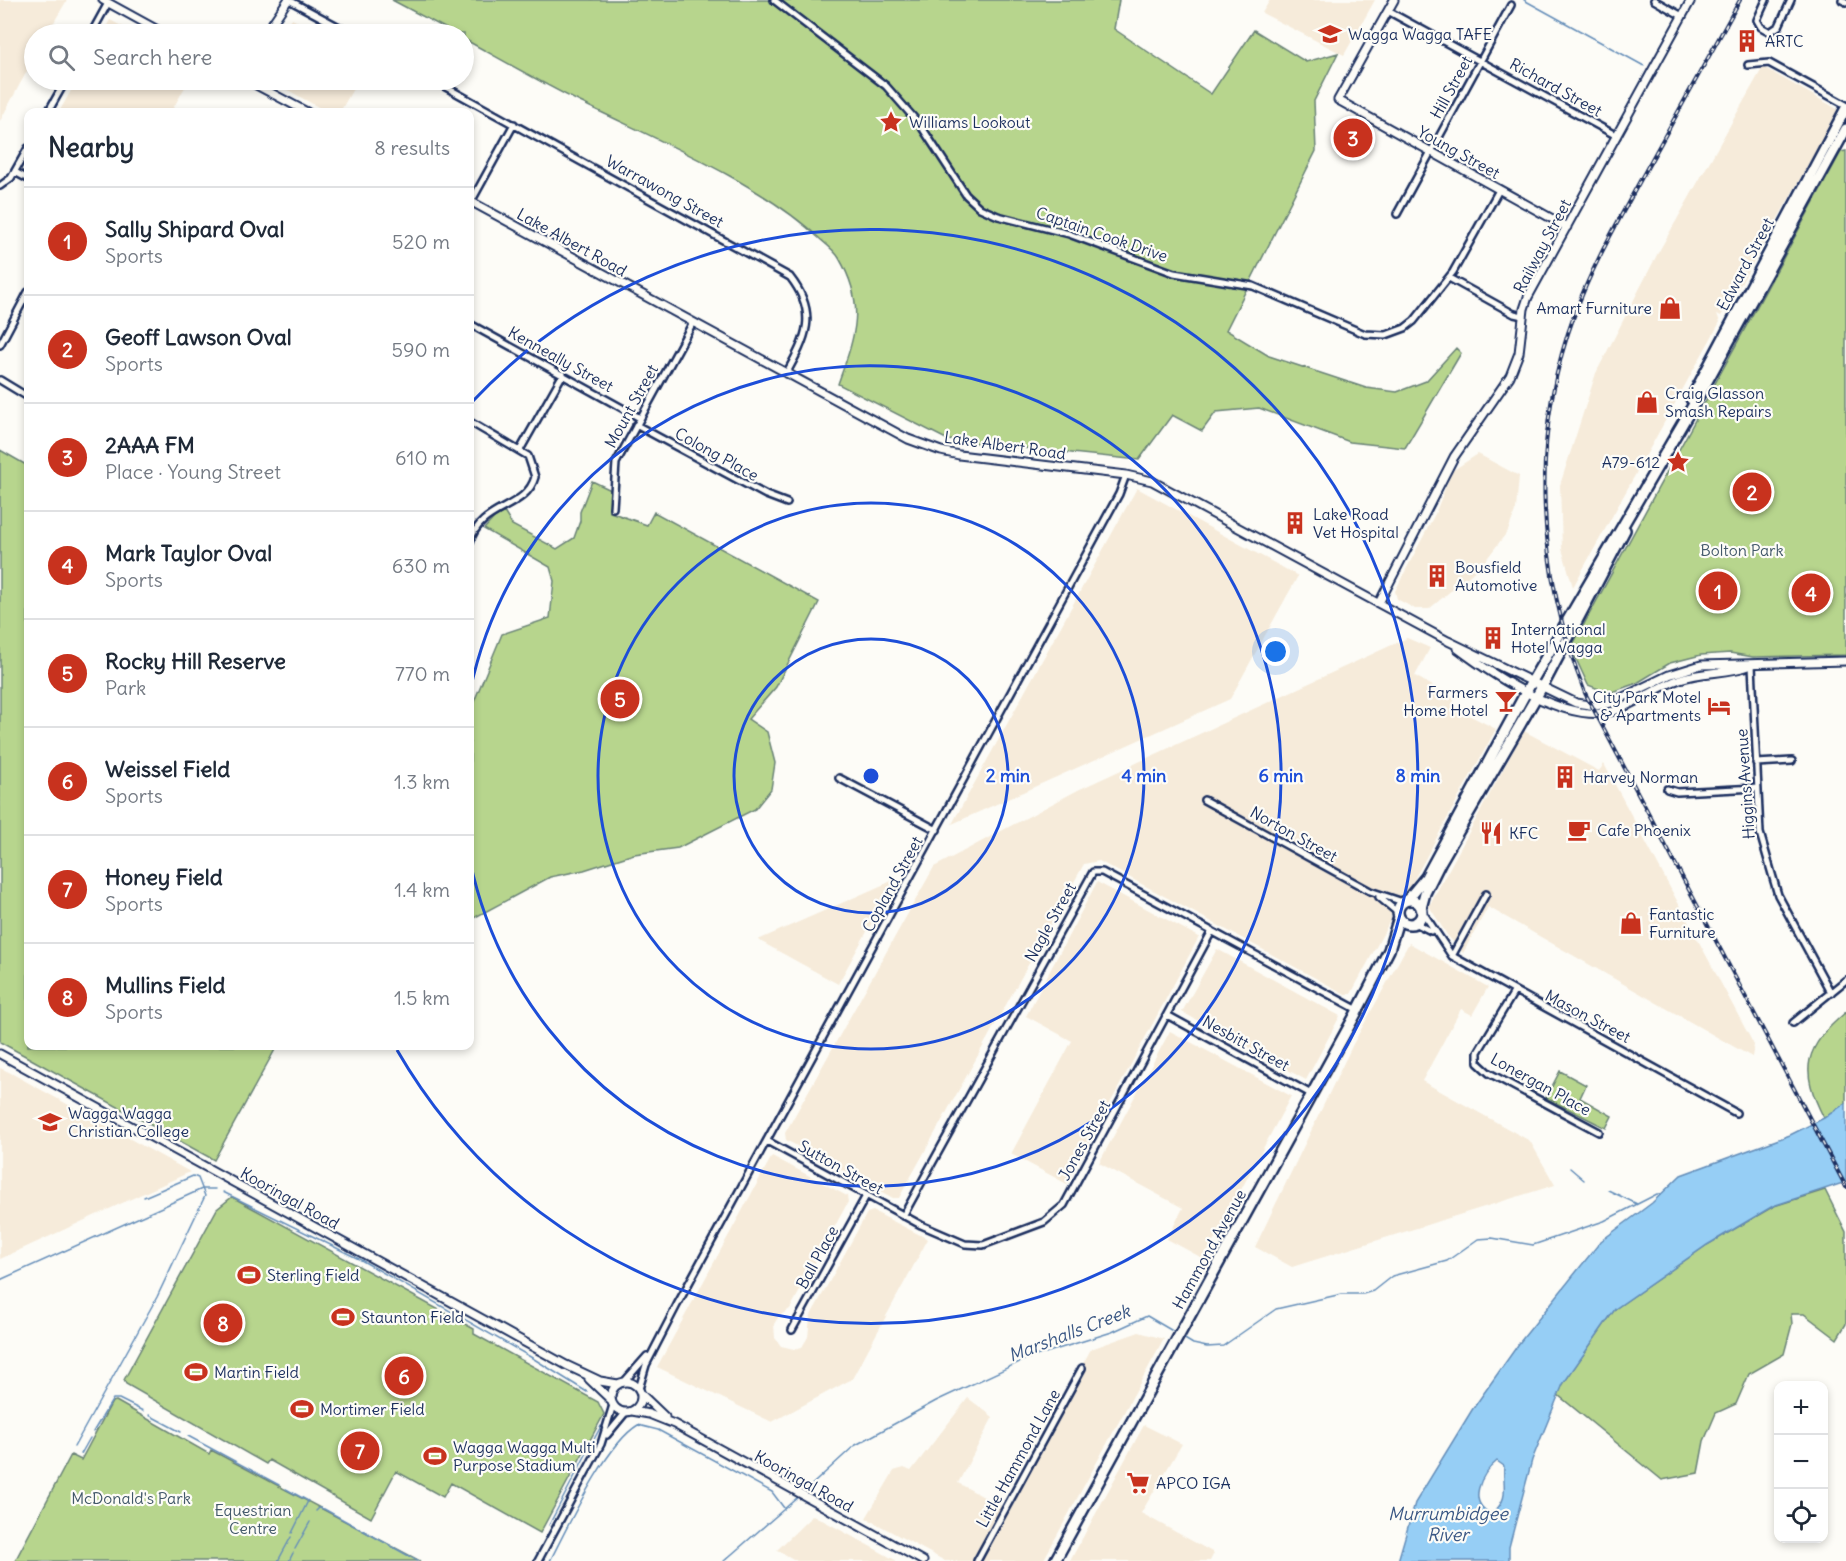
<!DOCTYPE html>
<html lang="en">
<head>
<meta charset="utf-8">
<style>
  :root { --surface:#fff; --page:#f2f2f3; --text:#1f2937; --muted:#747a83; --line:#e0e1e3; --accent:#c8321e }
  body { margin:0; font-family:Delius,sans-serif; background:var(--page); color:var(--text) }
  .controls { position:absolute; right:18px; bottom:18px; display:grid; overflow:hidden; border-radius:12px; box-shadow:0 3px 9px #0003 }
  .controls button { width:54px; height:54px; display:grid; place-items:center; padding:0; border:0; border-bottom:2px solid var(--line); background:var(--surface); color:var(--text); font:30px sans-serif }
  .you { position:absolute; left:1276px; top:652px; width:21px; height:21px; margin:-15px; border:4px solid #fff; border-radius:50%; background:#1a73e8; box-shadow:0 0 0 9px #1a73e833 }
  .badge { display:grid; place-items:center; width:39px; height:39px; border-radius:50%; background:var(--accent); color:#fff; font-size:20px; font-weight:700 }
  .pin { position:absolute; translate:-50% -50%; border:3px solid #fff; box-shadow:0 2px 6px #0006 }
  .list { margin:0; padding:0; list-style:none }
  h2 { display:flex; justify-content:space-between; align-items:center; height:78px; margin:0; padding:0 24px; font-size:26px }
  h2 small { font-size:20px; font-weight:400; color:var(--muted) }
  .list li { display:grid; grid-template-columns:39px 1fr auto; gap:18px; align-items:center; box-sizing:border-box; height:108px; padding:0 24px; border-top:2px solid var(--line) }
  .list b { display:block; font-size:22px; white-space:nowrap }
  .list p { margin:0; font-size:20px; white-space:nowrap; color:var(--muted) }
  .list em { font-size:20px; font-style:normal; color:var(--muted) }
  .icon { flex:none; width:33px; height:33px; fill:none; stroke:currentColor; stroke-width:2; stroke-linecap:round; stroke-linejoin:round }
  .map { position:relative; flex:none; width:1846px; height:1561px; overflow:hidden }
  .search { position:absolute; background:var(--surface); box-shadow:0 3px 9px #0003; left:24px; top:24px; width:450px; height:66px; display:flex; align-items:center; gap:15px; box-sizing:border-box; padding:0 21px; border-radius:33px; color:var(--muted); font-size:22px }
  .panel { position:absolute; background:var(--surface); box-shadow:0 3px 9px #0003; left:24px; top:108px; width:450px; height:942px; border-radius:12px }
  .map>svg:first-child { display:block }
</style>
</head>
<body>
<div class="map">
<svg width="1846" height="1561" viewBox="0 0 1846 1561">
  <rect width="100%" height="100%" fill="#fdfcf7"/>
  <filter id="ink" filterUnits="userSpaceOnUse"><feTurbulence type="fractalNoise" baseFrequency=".0167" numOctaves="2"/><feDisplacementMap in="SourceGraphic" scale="12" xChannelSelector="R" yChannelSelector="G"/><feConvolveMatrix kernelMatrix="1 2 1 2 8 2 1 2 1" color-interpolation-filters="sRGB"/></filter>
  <g filter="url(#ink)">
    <path fill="#f6ebda" d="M0,0H67L47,34H34V58L0,121Z
      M1270,0H1375L1344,55L1262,13Z
      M292,19L322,34H281Z
      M110,20L137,34H102Z
      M1763,67L1839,110L1734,296L1721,316L1717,314L1720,322L1573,587L1562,549L1560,485L1596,373L1658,253Z
      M77,80H189L171,112H59Z
      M270,80H358L340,112H327Z
      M1478,454L1519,476L1516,509L1508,531L1482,565L1429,609H1415L1397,599L1395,591L1435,514L1452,471Z
      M1137,488L1298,576L1230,699L952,824Z
      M1407,638L1430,648L1415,676L1454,698L1453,707L1496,729L1405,896L1401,897L1391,913V919L1351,994H1345L1099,861L1084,864L899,1198H893L786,1140L785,1133L934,867L1078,790Z
      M1524,731L1599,771L1604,764L1754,1045L1752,1057L1488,907L1463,953L1447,935L1429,906Z
      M896,879L838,984L758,940Z
      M1097,882L1199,937L1067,1184L1011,1154L1072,1041L1026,1016Z
      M1409,943L1488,987L1472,1015L1461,1009L1422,1081L1530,1141L1555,1185L1292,1267L1255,1247L1353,1044Z
      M1217,949L1340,1016L1306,1080L1182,1012Z
      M1170,1031L1291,1096L1204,1259L1167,1239L1183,1208L1099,1163Z
      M0,1068L9,1072L190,1172L0,1259Z
      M772,1156L847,1196L848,1202L790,1309L779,1316L774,1324L775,1338L781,1346L794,1349L802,1347L808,1337L810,1317L867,1213L873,1211L928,1239L852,1379L772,1422L657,1367Z
      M1139,1332L1164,1339L1043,1561H945L866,1518L894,1471L904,1468L911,1471L968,1398L993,1417L958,1483L1004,1508L1091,1349Z
      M1144,1425L1182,1444L1141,1513L1214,1553L1210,1561H1070Z
      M813,1515L897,1561H797L777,1550Z"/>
    <path fill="#b7d58d" stroke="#698276" stroke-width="1.5" d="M392,0H1119L1114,29L1211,94L1254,30L1306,62L1338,53L1314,101L1316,151L1226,330L1269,356L1366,388L1397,392L1426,381L1456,348L1461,353L1405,448L1350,442L1259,408L1216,412L1202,431L1172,415L1139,460L948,440L838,384C855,336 867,306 839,258C835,251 826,244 820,239C760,182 655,139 580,102C540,82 502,60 464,39V34H456Z
      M1846,151V655L1753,657L1730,653L1701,655L1670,663L1637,683L1609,693L1588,685L1571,648L1841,152Z
      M0,450L28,466V1046H277L214,1160L0,1042Z
      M592,481L611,490L610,512L647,525L654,512L819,602L776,687L748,719L767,732L775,763L771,789L755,809L678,848L634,854L584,870L550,877L470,920V703L473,704L502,634L550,618L554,581L550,567L484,529L495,517L504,512L512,525L557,549L574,538L580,521V512Z
      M1846,1012V1103L1824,1118C1799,1069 1804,1048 1846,1012Z
      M1560,1071L1586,1085L1580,1098L1612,1116L1606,1128L1546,1098Z
      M1825,1190L1846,1232V1324L1837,1339L1804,1314H1791L1792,1324L1784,1354L1749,1374L1736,1404L1716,1413L1704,1441L1698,1473L1662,1480L1558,1395L1563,1384L1615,1309L1707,1245L1774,1206Z
      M232,1197L474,1329V1334L598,1402L604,1414L540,1533L451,1483L443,1497L396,1471L371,1518L269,1460L266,1464L126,1384L124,1380L217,1209Z
      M116,1401L209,1454L211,1450L420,1561H15L71,1455L81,1460L112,1402Z"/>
    <path fill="#96cef5" stroke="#658eb9" stroke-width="1.5" fill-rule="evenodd" d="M1846,1103V1182L1773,1206L1707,1245L1615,1309L1563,1384L1532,1460L1509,1547V1561H1398L1415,1503L1472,1410L1520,1342L1601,1241L1652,1203L1681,1175L1790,1135L1824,1118ZM1497,1461L1504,1466C1502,1487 1511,1497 1492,1514C1466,1503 1481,1474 1497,1461Z"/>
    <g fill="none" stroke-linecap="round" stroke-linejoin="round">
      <path stroke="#658eb9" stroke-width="1.5" d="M1524,0L1644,66
        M1570,1168L1584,1180
        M1608,1190L1637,1204
        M223,1192L361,1260L534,1359L587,1392
        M0,1280L202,1189H215
        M1183,1338L1193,1344L1207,1347L1223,1346L1276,1309L1342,1294H1363L1373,1291L1392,1276L1447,1261L1478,1239L1492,1238L1533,1245L1604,1221L1657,1194H1661
        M149,1415L181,1432
        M93,1432L113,1399H119L143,1411
        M188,1436L279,1485
        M74,1447L157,1297L205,1196L198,1178L193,1176L144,1197
        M81,1454L90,1438
        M286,1489L308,1501L292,1533
        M804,1492L854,1446L936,1401L1026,1359L1112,1332L1147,1316L1176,1333
        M316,1511L319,1508L324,1509L418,1561
        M549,1525L601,1426
        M295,1549L310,1522
        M278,1561L291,1537
        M289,1561L293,1553
        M550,1561C568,1526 606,1444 638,1425L658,1430L772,1492L784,1508
        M724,1561L798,1497"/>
      <g stroke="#1b2f5e" stroke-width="10">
        <path id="street" d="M289,0L352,34
          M774,0L886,86L921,126L966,195L980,208L998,216L1069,234L1174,273L1253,286L1365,334L1386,335L1405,328L1414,321L1453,272L1499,190
          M1654,0L1682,16
          M1766,0L1757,20L1761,27L1770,32L1779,26L1791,0
          M1842,0L1846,2
          M1388,11L1617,136
          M91,34L108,3
          M1748,65L1769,63L1846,105
          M433,80L790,277C819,314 806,338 786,374
          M48,112L66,80
          M15,172L28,179
          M0,186L11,178L28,148
          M471,202L514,124
          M1397,214L1511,5
          M1449,278L1514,314L1523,316
          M470,324L640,418
          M0,345L28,292
          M0,380L28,397
          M470,422L528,456L535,477C526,510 480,505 470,542
          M636,425L766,495L787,503
          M520,450L563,374
          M613,508L616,463L692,324
          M1752,665L1760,833L1778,895L1831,993
          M1756,763L1792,761
          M839,778L937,830
          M1667,789L1677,792L1757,788
          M1204,800L1370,891L1403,902
          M1379,897L1397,912
          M1422,911L1452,956L1736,1113
          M1415,923L1431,931
          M1452,956L1486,894
          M1514,992L1478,1052V1063L1489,1073L1599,1132
          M1167,1015L1311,1094
          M1793,1023L1846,980
          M767,1141L921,1225L965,1244L983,1245L1044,1222L1064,1205L1212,931
          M903,1216L1093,872H1102L1358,1010
          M792,1330L866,1196
          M624,1382L647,1356
          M639,1389L646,1365L677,1305L1119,494L1126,475
          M607,1435L626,1412
          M538,1561L601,1444L613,1405
          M977,1561L1082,1368"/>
      </g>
      <g stroke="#1b2f5e" stroke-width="11">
        <path id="secondary" d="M103,0L165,34
          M1394,0L1338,100L1567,227
          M265,34L288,0
          M247,80L307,112
          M470,201L908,439L941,451L959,455L1126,475L1152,481L1448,641L1576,703L1596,706L1611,703L1669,675L1701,665L1846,661
          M1379,603L1454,457L1510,376L1519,353L1524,309L1528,297L1691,0
          M1457,648C1494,676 1567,725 1614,711C1637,703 1657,687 1680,679C1704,671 1729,674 1752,665
          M0,1054L566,1365L600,1381L618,1384
          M589,1379L611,1400
          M611 1397a15 15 0 1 1 30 0a15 15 0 1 1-30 0Z
          M641,1394L665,1417
          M632,1411L649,1414L674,1424L923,1561"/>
      </g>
      <g stroke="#1b2f5e" stroke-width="14">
        <path id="highway" d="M1691,399L1846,108
          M1398 912a12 12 0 1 1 24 0a12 12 0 1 1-24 0Z
          M1407,900L1426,877L1531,683L1705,385L1846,129
          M1421,908L1425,893L1440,863L1546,680L1625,530
          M1055,1561L1358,1010L1389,950L1399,917"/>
      </g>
      <use href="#street" stroke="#fdfcf7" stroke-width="5"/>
      <use href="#secondary" stroke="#fdfcf7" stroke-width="7"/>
      <use href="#highway" stroke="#fdfcf7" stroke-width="9"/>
      <g stroke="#1b2f5e" stroke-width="4">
        <path id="rail" d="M1740,0C1707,60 1674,119 1641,179C1618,222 1592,266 1575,313C1529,437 1537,571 1585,693L1846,1187"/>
      </g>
      <use href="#rail" stroke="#fdfcf7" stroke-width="1.5" stroke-dasharray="4.5" stroke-linecap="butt"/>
    </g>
  </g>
  <g fill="none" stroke="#1d4ed8" stroke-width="3">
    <circle cx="871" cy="776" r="137"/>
    <circle cx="871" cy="776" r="273"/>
    <path d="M470 691A410 410 0 1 1 470 861"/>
    <path d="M471 403A547 547 0 1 1 397 1050"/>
  </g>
  <defs>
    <g id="university-bare" transform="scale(1.8)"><path d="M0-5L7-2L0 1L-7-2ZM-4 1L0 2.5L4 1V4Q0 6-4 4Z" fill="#c8321e" stroke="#fdfcf7" stroke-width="2.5" paint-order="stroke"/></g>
    <g id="building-bare" transform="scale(1.8)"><path d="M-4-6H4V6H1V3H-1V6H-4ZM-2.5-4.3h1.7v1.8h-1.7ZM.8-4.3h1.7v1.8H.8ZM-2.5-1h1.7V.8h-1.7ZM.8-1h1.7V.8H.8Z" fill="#c8321e" stroke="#fdfcf7" stroke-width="2.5" paint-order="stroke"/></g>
    <g id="sight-bare" transform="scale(1.8)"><path d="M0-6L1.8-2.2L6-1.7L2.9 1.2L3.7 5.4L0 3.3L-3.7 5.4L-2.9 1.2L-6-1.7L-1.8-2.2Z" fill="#c8321e" stroke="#fdfcf7" stroke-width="2.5" paint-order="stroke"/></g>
    <g id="shop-bare" transform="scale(1.8)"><path d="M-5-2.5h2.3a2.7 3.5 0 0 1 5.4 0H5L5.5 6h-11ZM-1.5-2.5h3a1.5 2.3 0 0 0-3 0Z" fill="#c8321e" stroke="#fdfcf7" stroke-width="2.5" paint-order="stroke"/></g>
    <g id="bar-bare" transform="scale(1.8)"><path d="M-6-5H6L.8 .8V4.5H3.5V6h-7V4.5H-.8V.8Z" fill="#c8321e" stroke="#fdfcf7" stroke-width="2.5" paint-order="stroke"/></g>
    <g id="hotel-bare" transform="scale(1.8)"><path d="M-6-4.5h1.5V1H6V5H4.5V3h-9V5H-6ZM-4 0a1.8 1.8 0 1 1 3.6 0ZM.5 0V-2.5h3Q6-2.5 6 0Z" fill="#c8321e" stroke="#fdfcf7" stroke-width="2.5" paint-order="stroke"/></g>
    <g id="cafe-bare" transform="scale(1.8)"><path d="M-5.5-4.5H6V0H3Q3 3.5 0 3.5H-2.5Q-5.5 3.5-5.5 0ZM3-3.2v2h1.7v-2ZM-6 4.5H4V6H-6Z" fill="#c8321e" stroke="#fdfcf7" stroke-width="2.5" paint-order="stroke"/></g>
    <g id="restaurant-bare" transform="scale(1.8)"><path d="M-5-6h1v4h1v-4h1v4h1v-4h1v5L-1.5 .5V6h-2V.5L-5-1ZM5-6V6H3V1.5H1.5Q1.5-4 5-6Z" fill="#c8321e" stroke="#fdfcf7" stroke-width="2.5" paint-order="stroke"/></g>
    <g id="school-bare" transform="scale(1.8)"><path d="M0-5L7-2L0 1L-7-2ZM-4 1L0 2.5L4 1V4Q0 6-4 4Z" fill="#c8321e" stroke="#fdfcf7" stroke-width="2.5" paint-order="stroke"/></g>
    <g id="stadium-bare" transform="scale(1.8)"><path d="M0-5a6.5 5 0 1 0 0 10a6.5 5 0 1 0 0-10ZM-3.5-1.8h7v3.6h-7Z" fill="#c8321e" stroke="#fdfcf7" stroke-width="2.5" paint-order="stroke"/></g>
    <g id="supermarket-bare" transform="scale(1.8)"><path d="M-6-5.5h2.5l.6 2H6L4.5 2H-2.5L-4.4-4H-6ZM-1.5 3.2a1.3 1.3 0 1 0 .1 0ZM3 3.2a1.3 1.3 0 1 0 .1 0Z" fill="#c8321e" stroke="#fdfcf7" stroke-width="2.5" paint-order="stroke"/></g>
  </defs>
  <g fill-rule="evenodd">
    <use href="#university-bare" x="1330" y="34"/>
    <use href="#building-bare" x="1747" y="41"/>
    <use href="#sight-bare" x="891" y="122"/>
    <use href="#shop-bare" x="1670" y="308"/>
    <use href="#shop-bare" x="1647" y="402"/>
    <use href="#sight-bare" x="1678" y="462"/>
    <use href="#building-bare" x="1295" y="523"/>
    <use href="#building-bare" x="1437" y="576"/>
    <use href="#building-bare" x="1493" y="638"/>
    <use href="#bar-bare" x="1506" y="701"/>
    <use href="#hotel-bare" x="1719" y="706"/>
    <use href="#building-bare" x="1565" y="777"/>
    <use href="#cafe-bare" x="1579" y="830"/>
    <use href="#restaurant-bare" x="1491" y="833"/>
    <use href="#shop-bare" x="1631" y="923"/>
    <use href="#school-bare" x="50" y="1122"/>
    <use href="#stadium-bare" x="249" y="1275"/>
    <use href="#stadium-bare" x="343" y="1317"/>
    <use href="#stadium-bare" x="196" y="1372"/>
    <use href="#stadium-bare" x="302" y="1409"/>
    <use href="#stadium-bare" x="435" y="1456"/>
    <use href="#supermarket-bare" x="1138" y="1483"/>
  </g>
  <g text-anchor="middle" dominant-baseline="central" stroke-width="4.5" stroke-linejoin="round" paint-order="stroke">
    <g font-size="16" fill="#1b2f5e" stroke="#fdfcf7" text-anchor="start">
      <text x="1348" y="34">Wagga Wagga TAFE</text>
      <text x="1765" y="41">ARTC</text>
      <text x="909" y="122">Williams Lookout</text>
      <text x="1652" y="308" text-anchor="end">Amart Furniture</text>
      <text x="1665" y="393">Craig Glasson<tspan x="1665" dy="18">Smash Repairs</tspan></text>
      <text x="1660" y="462" text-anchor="end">A79-612</text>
      <text x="1313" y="514">Lake Road<tspan x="1313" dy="18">Vet Hospital</tspan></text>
      <text x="1455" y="567">Bousfield<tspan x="1455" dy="18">Automotive</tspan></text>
      <text x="1511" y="629">International<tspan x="1511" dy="18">Hotel Wagga</tspan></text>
      <text x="1488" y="692" text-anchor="end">Farmers<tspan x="1488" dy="18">Home Hotel</tspan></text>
      <text x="1701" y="697" text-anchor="end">City Park Motel<tspan x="1701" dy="18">&amp; Apartments</tspan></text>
      <text x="1583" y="777">Harvey Norman</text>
      <text x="1597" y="830">Cafe Phoenix</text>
      <text x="1509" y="833">KFC</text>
      <text x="1649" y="914">Fantastic<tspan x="1649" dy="18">Furniture</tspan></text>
      <text x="68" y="1113">Wagga Wagga<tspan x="68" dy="18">Christian College</tspan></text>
      <text x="267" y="1275">Sterling Field</text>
      <text x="361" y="1317">Staunton Field</text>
      <text x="214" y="1372">Martin Field</text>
      <text x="320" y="1409">Mortimer Field</text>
      <text x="453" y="1447">Wagga Wagga Multi<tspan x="453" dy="18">Purpose Stadium</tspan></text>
      <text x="1156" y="1483">APCO IGA</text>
    </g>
    <g font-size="16" fill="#1b2f5e" stroke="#fdfcf7">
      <text transform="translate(1451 87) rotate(-61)">Hill Street</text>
      <text transform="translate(1556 87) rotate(29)">Richard Street</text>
      <text transform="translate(1459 152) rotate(29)">Young Street</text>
      <text transform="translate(665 191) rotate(29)">Warrawong Street</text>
      <text transform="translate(1102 234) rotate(19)">Captain Cook Drive</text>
      <text transform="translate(572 242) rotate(29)">Lake Albert Road</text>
      <text transform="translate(1542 246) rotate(-62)">Railway Street</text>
      <text transform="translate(1745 264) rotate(-62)">Edward Street</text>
      <text transform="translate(561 359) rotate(29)">Kenneally Street</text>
      <text transform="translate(631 406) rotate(-61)">Mount Street</text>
      <text transform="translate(1005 445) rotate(8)">Lake Albert Road</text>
      <text transform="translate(717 454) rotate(29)">Colong Place</text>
      <text transform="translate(1745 784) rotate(-94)">Higgins Avenue</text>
      <text transform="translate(1294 834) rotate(29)">Norton Street</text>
      <text transform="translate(892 884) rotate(-61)">Copland Street</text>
      <text transform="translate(1050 922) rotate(-61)">Nagle Street</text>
      <text transform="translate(1588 1016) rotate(28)">Mason Street</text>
      <text transform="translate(1246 1043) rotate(29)">Nesbitt Street</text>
      <text transform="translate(1541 1084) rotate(29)">Lonergan Place</text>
      <text transform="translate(1084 1140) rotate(-61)">Jones Street</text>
      <text transform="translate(841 1167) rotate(29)">Sutton Street</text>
      <text transform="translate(290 1198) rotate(29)">Kooringal Road</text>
      <text transform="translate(1209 1249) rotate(-61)">Hammond Avenue</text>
      <text transform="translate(817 1257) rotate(-61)">Ball Place</text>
      <text transform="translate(1018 1458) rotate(-61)">Little Hammond Lane</text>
      <text transform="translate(804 1481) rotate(29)">Kooringal Road</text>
    </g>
    <g font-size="16" fill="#42586a" stroke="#fdfcf7">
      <text x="1742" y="550">Bolton Park</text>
      <text x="131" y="1498">McDonald's Park</text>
      <text x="253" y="1510">Equestrian<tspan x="253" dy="18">Centre</tspan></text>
    </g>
    <g font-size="18" font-style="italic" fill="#3a5784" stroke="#fdfcf7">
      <text transform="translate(1069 1333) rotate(-21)">Marshalls Creek</text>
      <text x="1448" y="1513">Murrumbidgee<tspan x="1448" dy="21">River</tspan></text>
    </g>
  </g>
  <circle cx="871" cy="776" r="9" fill="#1d4ed8" stroke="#fdfcf7" stroke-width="3"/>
  <g font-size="18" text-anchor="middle" font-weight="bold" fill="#1d4ed8" stroke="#fdfcf7" stroke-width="4.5" stroke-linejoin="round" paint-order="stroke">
    <text x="1008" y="782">2 min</text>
    <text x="1144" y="782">4 min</text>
    <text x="1281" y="782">6 min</text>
    <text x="1418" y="782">8 min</text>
  </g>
</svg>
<div class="controls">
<button>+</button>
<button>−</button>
<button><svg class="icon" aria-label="locate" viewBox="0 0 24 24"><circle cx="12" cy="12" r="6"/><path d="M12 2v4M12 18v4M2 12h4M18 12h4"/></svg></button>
</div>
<div class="you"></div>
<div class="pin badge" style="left:1718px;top:591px">1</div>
<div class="pin badge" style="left:1752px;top:492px">2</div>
<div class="pin badge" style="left:1353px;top:138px">3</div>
<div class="pin badge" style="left:1811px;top:593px">4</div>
<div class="pin badge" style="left:620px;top:699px">5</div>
<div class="pin badge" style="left:404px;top:1376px">6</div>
<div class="pin badge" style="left:360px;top:1451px">7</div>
<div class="pin badge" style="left:223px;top:1323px">8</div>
<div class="search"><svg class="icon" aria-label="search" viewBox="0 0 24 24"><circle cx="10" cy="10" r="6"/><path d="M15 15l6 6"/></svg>Search here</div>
<section class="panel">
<h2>Nearby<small>8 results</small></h2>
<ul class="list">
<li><span class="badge">1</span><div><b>Sally Shipard Oval</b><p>Sports</p></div><em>520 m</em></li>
<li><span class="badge">2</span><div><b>Geoff Lawson Oval</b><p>Sports</p></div><em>590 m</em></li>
<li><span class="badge">3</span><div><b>2AAA FM</b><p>Place · Young Street</p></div><em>610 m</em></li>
<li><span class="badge">4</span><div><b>Mark Taylor Oval</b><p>Sports</p></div><em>630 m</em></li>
<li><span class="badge">5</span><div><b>Rocky Hill Reserve</b><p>Park</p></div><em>770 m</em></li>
<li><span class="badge">6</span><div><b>Weissel Field</b><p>Sports</p></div><em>1.3 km</em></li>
<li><span class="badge">7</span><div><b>Honey Field</b><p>Sports</p></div><em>1.4 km</em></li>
<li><span class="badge">8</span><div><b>Mullins Field</b><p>Sports</p></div><em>1.5 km</em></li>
</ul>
</section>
</div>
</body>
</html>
